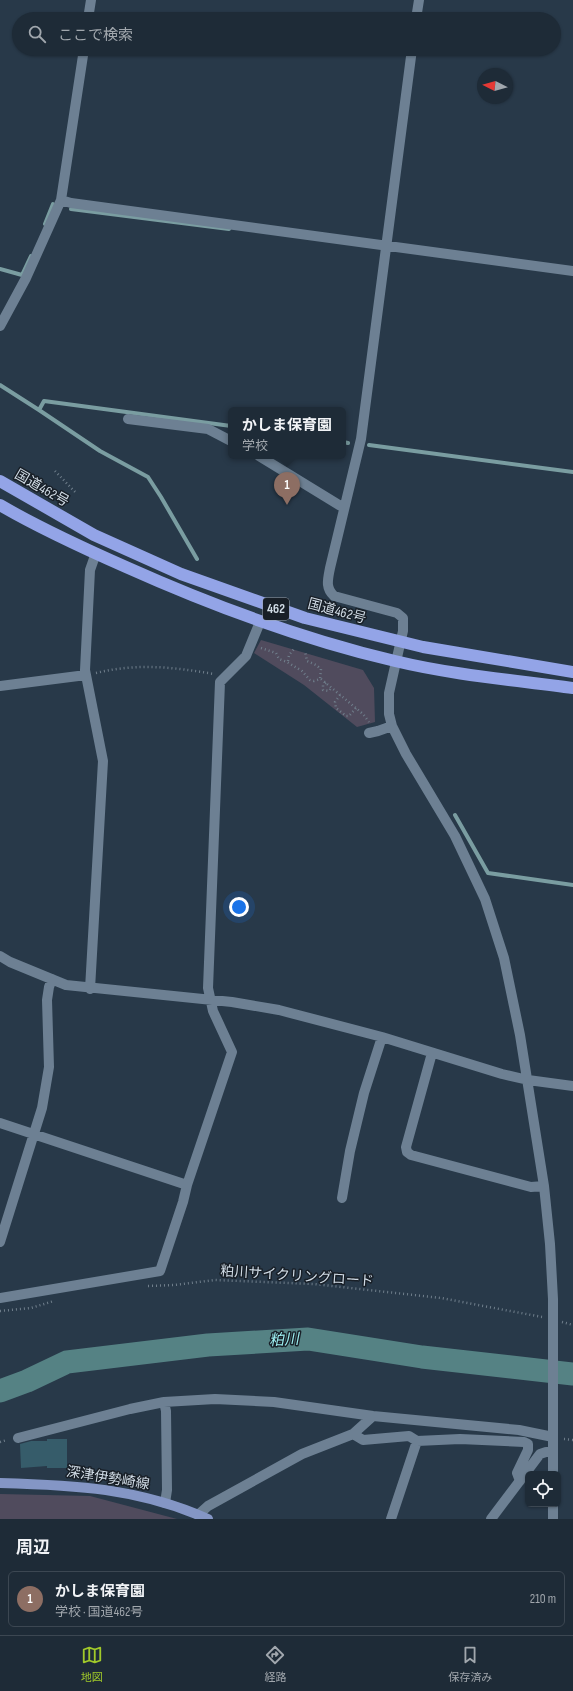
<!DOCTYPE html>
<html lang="ja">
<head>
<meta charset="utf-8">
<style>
  :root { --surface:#1e2b37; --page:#26333f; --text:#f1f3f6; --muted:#a1a7ad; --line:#3c4752; --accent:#a1c92a }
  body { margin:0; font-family:"Sofia Sans Condensed","Noto Sans JP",sans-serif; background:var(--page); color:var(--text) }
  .controls { position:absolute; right:12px; bottom:12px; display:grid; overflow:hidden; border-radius:6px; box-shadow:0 1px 3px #0004 }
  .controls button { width:36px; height:36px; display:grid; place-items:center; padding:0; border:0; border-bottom:1px solid var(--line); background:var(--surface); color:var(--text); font:20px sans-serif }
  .compass { position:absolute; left:477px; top:68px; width:36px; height:36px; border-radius:50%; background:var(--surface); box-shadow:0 1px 3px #0004; rotate:276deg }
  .you { position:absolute; left:239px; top:907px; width:14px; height:14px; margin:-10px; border:3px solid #fff; border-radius:50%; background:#1a73e8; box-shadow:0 0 0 6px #1a73e833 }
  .badge { display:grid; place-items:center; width:26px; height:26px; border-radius:50%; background:var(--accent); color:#fff; font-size:13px; font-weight:700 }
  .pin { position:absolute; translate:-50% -33px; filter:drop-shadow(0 1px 2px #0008) }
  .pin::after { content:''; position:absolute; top:21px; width:14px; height:12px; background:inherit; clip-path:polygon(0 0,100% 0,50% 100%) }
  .popup { position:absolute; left:228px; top:407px; width:118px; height:52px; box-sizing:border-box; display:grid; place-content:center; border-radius:6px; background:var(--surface); filter:drop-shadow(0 1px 3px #0005); font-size:13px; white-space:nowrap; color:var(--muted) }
  .popup b { font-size:15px; color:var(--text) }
  .popup::after { content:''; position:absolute; left:50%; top:100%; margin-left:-8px; border:8px solid transparent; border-top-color:var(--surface) }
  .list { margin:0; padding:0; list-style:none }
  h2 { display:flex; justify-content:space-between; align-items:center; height:52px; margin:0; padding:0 16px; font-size:17px }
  h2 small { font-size:13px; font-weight:400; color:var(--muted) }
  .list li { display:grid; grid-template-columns:26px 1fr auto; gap:12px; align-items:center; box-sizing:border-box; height:56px; margin:0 8px 8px; padding:0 8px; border:1px solid var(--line); border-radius:6px }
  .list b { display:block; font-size:15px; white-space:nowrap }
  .list p { margin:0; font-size:13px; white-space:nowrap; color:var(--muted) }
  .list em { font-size:13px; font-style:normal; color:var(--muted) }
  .icon { flex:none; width:22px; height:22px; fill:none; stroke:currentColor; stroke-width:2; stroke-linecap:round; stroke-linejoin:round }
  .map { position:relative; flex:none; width:573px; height:1519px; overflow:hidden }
  .search { position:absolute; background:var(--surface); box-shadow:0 1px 3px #0004; left:12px; right:12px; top:12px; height:44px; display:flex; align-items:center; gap:10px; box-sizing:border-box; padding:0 14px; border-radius:22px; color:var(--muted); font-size:15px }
  .sheet { height:116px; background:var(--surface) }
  nav { display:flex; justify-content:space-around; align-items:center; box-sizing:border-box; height:56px; border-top:1px solid var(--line); background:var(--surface); font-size:11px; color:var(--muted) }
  nav a { display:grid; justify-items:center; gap:2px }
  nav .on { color:var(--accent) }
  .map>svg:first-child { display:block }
</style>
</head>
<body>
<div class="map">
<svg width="573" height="1519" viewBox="0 0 573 1519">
  <rect width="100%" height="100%" fill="#283949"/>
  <path fill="#504b5d" d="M261,640L363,670L374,688L375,722L357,727L304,685L254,653Z
    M0,1494L90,1496L177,1519H0Z"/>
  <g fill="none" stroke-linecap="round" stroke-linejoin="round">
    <path stroke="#7a9da1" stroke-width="4" d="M71,209L229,229
      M45,224L53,204
      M0,269L22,275L31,256
      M0,385L39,410L44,401L231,426
      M39,410L100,451L148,477L161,497L197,559
      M343,442L348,443
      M369,445L573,472
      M455,815L488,873L573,885"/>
    <path stroke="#558284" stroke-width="23" d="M0,1391L27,1381L67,1362L208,1345L308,1339L422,1357L573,1374"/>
  </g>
  <path fill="#365c6a" d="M47,1439H67V1468H47V1466L21,1468L20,1444L31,1441H47Z"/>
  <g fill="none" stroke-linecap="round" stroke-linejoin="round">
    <path stroke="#707f8c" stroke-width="2.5" stroke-dasharray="1 3" stroke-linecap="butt" d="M55,471L77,494
      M261,648L276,653L279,659L287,662L302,671L310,680L314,681L320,679L321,669L316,665L307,661L305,651
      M288,661L289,655L295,648
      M96,673C137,663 173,667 214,674
      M321,679L363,714L369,722
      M326,683L323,685V690L329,691L331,688
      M340,695L335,702L336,708L346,716H349L356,708
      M148,1286L174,1285L215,1280L314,1284L441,1298L542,1317
      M0,1311L31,1308L54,1301
      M562,1322L573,1325
      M564,1439L573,1440
      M0,1442L7,1440"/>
    <path stroke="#6d8093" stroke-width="10" d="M88,19L91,0
      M416,19L419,0
      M412,49L361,439L330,568C328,579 325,588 334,596L397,613L403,618V631L389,693V714L392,726L406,754L455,836L485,899L504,958L520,1035L544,1186L550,1244L553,1299V1474
      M61,200L71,203L573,271
      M0,326L26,278L61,200L84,49
      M128,419L208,429L231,441
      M259,456L339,505L344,507
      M0,686L86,675
      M369,733L378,731L392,726
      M0,956L10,962L66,985L232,1002L279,1010L382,1037L502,1074L528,1080L573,1086
      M90,989L103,761L85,670L90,570L96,553
      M432,1053L406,1147L407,1152L411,1155L531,1187L544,1186
      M0,1123L187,1185L232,1052L213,1011L208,988L220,682L246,656L260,622
      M342,1198L350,1151L364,1093L382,1037
      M0,1242L42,1108L49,1067L47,1000L49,987L52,979
      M0,1298L160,1271L183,1202L187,1185
      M164,1402L166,1411L167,1490L165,1503
      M353,1434L363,1440L409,1436L417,1441L460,1439L524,1442L528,1444V1450L517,1473L520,1481
      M18,1438L130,1409L164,1402L215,1399L274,1402L373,1416L519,1430L553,1437
      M198,1515L208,1506L302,1454L353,1434L373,1416
      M391,1519L417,1441
      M491,1519L540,1454L546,1452H553
      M553,1519V1504"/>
    <path stroke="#8496c5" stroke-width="10" d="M0,1483C74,1485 139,1488 208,1519"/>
    <path stroke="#93a4e7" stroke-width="12" d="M0,481L94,535L181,574L305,618L423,647L573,672
      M0,505C41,529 83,548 126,567C213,606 302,639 395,661C453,675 514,680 573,688"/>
  </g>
  <g text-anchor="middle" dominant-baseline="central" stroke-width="3" stroke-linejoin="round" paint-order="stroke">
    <rect fill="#181f27" stroke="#9aa3ad" stroke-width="1" x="263" y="598" width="26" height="22" rx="3"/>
    <g font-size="13" font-weight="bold" fill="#d1dce6">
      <text x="276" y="609">462</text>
    </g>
    <g font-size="14" fill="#d1dce6" stroke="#181f27">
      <text transform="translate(42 488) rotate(30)">国道462号</text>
      <text transform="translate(337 611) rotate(15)">国道462号</text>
      <text transform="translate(297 1276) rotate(4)">粕川サイクリングロード</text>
      <text transform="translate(108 1478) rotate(9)">深津伊勢崎線</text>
    </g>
    <g font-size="15" font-style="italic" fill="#9ceef0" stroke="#181f27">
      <text transform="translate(284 1340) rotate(-3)">粕川</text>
    </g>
  </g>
</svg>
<div class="controls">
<button><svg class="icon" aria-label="locate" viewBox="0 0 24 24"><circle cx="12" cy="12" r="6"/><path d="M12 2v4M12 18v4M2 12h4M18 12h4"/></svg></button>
</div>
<svg class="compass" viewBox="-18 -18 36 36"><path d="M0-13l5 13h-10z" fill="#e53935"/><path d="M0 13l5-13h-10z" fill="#a1a7ad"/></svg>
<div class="you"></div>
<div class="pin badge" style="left:287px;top:505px;background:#8d6e63">1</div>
<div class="popup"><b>かしま保育園</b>学校</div>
<div class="search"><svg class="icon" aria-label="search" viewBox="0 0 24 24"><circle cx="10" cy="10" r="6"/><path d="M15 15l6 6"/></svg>ここで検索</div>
</div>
<section class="sheet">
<h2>周辺<small></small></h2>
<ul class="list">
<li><span class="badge" style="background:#8d6e63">1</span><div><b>かしま保育園</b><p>学校 · 国道462号</p></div><em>210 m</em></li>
</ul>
</section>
<nav>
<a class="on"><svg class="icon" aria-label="map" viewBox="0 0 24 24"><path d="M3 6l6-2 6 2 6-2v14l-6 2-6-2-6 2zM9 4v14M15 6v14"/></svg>地図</a>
<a><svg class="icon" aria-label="directions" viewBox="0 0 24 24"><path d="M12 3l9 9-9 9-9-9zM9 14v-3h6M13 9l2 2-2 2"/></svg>経路</a>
<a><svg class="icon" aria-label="saved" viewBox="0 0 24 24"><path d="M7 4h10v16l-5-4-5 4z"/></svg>保存済み</a>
</nav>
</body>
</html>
